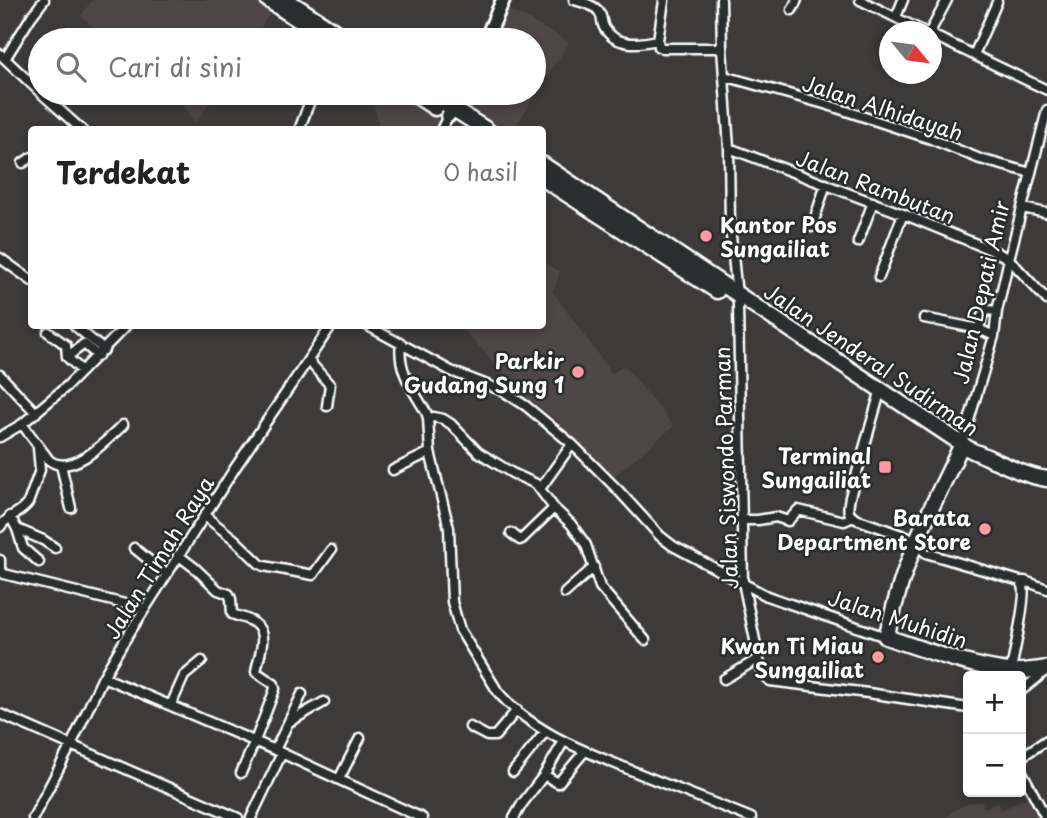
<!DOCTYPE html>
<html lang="id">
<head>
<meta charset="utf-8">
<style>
  :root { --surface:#fff; --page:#f6f6f6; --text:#222; --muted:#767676; --line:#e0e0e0 }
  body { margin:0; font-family:"Playpen Sans",sans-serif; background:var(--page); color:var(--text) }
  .controls { position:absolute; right:21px; bottom:21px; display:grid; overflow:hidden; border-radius:7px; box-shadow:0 4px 10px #0003 }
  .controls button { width:63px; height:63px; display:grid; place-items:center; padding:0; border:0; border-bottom:2px solid var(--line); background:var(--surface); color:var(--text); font:35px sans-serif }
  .compass { position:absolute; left:879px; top:21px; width:63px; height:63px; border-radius:50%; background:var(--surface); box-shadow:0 4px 10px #0003; rotate:119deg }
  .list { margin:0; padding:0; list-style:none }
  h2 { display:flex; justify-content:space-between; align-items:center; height:91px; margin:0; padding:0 28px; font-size:30px }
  h2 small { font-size:23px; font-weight:400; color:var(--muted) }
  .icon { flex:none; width:38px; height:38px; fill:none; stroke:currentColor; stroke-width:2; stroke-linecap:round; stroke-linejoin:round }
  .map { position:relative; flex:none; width:1047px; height:818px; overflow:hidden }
  .search { position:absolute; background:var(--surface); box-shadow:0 4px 10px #0003; left:28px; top:28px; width:518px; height:77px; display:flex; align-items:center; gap:18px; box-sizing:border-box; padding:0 24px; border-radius:38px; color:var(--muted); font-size:26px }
  .panel { position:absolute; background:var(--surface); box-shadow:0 4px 10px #0003; left:28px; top:126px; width:518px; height:203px; border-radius:7px }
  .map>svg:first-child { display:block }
</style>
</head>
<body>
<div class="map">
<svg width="1047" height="818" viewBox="0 0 1047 818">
  <rect width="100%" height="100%" fill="#3d3a3a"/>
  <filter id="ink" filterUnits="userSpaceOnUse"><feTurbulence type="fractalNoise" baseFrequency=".0143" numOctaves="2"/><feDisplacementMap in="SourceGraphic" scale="14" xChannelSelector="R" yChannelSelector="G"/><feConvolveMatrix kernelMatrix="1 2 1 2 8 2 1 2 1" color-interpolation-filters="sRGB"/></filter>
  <g filter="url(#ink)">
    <path fill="#4e4746" d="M92,0H264L274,7L253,40H108L81,16Z
      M501,8L522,16L569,42L514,129H494L459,107L466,93H534V40H488Z
      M175,93H218L195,122Z
      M377,93H401L415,102L425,112L456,129H380L373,102Z
      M543,262L560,272L553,292L612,374L624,365L674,426L613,477L554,418L525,396L460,326H542Z
      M1034,794L1046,818H946L951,812L968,803L982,801L984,808L998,803L1001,810Z"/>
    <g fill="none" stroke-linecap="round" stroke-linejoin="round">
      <g stroke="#fff" stroke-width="13">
        <path id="street" d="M574,0C581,2 595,5 599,12C603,17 601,24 605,29C617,47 639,44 658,40
          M721,0L722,48L729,148L730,226L738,305L743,582L762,674L770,681L868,693L968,708
          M860,0L925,32
          M664,1L658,40L659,47L663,48H722
          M792,10L797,0
          M896,17L903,0
          M930,32L947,0
          M932,35L1047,90
          M0,54L40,92
          M974,55L997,2
          M5,59L31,17L44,0
          M724,76L828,105L931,139L980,159L1031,173
          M41,93L82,130
          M299,130L313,93
          M441,130L448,116
          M729,148L903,214L996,252L1009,259L1047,300
          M23,163L32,157
          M1022,208L1047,213
          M812,227L826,184
          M858,242L873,202
          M0,258L32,281
          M879,277L903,214
          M924,318L979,329L994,336
          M75,326L104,350
          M368,326L451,371L503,391L526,406L572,444L618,490L660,536L673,546L767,596L886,637
          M979,329L982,316L987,310L997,311
          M48,332L66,345L67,357L82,371
          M401,343C397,370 413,390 426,412L428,418L430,452L449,528L452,602L460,630L498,692C528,728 574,747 616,764C661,783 707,800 751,818
          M67,357L84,344L98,356
          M308,360L330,385L327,406
          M0,375L36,413
          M879,396L850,497C848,507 846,514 856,519L907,537L926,553L1020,581C1021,583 1023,584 1023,586C1027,595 1013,660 1010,674
          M428,418L434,417L443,419L451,424L478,452L512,473L536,484L554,508L571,524L586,545L600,587L645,640
          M22,424L49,460C72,478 107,440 123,425
          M0,437L22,424L67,386L126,326
          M962,444L994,336L997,311L1009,259L1047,110
          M61,465L71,508
          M393,470L430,452
          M540,489L572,444
          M10,516L17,529L23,548L39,562
          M205,516L234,539L260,564L264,566L313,575L331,550
          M740,520H758L776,517L788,521L798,510L844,521L853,517
          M0,527C7,516 21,513 28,503L40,470L38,448
          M17,529L43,540L55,548
          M511,533L520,540L522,539L554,508
          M134,548L166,574
          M178,555L195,568L218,590L229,594L231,599L232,614C239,617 248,618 254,623C270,634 258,657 256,672L274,684L275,689L255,741L241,773
          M0,560V569L4,574L145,609
          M1020,581H1025L1047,589
          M565,593L594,567
          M103,677L275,750L422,818
          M724,679L758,659
          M1021,691L1036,679L1045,671
          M171,705L184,676L202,661
          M0,714L238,818
          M289,722L324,702
          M470,727L487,736H495L517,710
          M275,750L302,694
          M1021,757L1047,740
          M1021,770L1046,818
          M513,772L545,732
          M544,775L558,783L585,751
          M339,779L360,738
          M33,818L71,745L103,677L123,643L235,468L331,326
          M251,818L282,753
          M514,818L522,804L544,775L564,741"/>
      </g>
      <g stroke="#fff" stroke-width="18">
        <path id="secondary" d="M486,40L503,0
          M448,116L462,93"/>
      </g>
      <g stroke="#fff" stroke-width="19">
        <path id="highway" d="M268,0L329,40
          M287,0L348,40
          M412,93L435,108
          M428,93L487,130
          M542,164L962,444C971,452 977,452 987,457C1007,466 1026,476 1047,479
          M542,178L717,291
          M962,444C942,487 919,529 904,574C897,594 892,616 886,637C923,649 970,667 1009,671C1021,672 1035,670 1047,668"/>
      </g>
      <use href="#street" stroke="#2a2d2e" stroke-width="8"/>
      <use href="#secondary" stroke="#2a2d2e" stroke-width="12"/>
      <use href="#highway" stroke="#2a2d2e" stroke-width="14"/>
    </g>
  </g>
  <g fill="#ff9aa2" stroke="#2a2d2e" stroke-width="2.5">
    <circle cx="706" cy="236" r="7"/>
    <circle cx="578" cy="372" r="7"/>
    <rect x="878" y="460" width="14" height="14" rx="3.5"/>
    <circle cx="985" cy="529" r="7"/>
    <circle cx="878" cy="657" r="7"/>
  </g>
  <g text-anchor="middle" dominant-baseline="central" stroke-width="5" stroke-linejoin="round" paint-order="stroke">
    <g font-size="21" fill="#fff" stroke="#2a2d2e">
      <text transform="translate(883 107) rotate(18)">Jalan Alhidayah</text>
      <text transform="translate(876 186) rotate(21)">Jalan Rambutan</text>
      <text transform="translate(980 292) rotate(-77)">Jalan Depati Amir</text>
      <text transform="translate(872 359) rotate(34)">Jalan Jenderal Sudirman</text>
      <text transform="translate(725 468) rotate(-92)">Jalan Siswondo Parman</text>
      <text transform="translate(158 557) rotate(-58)">Jalan Timah Raya</text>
      <text transform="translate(898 618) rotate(18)">Jalan Muhidin</text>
    </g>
    <g font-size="21" font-weight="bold" fill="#fff" stroke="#2a2d2e" text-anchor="end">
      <text x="720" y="224" text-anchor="start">Kantor Pos<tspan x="720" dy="24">Sungailiat</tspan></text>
      <text x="564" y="360">Parkir<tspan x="564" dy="24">Gudang Sung 1</tspan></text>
      <text x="871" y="455">Terminal<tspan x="871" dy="24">Sungailiat</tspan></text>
      <text x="971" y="517">Barata<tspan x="971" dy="24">Department Store</tspan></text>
      <text x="864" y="645">Kwan Ti Miau<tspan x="864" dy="24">Sungailiat</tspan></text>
    </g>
  </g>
</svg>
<div class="controls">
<button>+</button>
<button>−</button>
</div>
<svg class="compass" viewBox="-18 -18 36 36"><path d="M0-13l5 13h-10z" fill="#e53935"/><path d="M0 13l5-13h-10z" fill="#767676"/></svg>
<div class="search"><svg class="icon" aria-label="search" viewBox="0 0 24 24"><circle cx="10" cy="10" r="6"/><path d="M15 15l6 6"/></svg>Cari di sini</div>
<section class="panel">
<h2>Terdekat<small>0 hasil</small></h2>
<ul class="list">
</ul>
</section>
</div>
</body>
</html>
